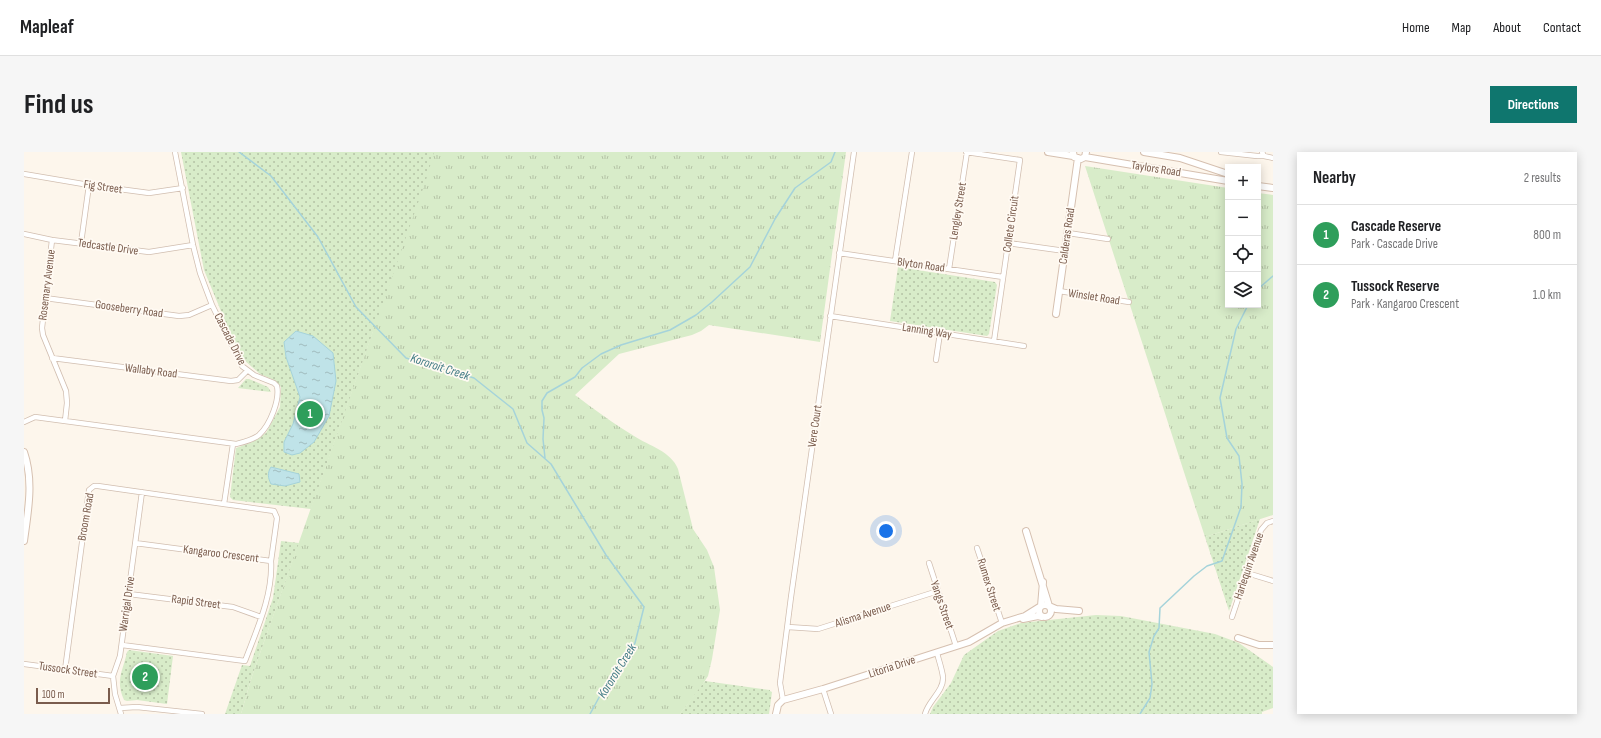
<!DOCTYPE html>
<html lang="en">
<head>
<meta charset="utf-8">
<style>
  :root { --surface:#fff; --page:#f6f6f6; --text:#202124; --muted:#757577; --line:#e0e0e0; --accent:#0f766e }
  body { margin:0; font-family:"Sofia Sans Condensed",sans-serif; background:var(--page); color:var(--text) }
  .controls { position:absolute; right:12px; top:12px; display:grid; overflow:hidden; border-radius:0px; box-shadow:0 2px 10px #0003 }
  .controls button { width:36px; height:36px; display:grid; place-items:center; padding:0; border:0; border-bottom:1px solid var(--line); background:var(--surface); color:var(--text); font:20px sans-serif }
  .scale { position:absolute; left:12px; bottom:10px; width:74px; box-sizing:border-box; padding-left:4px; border:2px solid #7a5c4d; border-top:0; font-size:11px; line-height:14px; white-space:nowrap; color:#7a5c4d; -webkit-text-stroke:3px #fffaf3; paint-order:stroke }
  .you { position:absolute; left:862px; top:379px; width:14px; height:14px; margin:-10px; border:3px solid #fff; border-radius:50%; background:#1a73e8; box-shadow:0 0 0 6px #1a73e833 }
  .badge { display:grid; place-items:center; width:26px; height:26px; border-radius:50%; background:var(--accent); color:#fff; font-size:13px; font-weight:700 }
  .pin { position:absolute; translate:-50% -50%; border:2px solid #fff; box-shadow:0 1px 4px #0006 }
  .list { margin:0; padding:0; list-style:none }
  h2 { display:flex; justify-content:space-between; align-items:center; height:52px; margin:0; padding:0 16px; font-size:17px }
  h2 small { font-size:13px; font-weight:400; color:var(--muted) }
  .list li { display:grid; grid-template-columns:26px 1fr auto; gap:12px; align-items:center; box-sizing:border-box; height:60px; padding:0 16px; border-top:1px solid var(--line) }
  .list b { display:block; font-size:15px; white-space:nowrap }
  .list p { margin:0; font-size:13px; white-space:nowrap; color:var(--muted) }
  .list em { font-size:13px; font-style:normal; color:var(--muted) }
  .icon { flex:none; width:22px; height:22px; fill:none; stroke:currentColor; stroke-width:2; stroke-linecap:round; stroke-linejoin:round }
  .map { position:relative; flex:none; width:1249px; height:562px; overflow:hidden; border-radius:0px }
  header { display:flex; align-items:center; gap:24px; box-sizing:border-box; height:56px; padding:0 20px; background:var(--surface); border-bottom:1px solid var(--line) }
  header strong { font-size:19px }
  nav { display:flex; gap:22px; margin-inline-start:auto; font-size:14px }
  .intro { display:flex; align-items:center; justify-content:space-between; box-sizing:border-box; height:96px; padding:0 24px }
  h1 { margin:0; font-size:28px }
  .button { padding:10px 18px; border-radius:0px; background:var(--accent); color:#fff; font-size:14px; font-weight:700 }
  main { display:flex; gap:24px; padding:0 24px }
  aside { flex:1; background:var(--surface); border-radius:0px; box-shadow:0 2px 10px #0003 }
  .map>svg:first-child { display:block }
</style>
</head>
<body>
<header>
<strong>Mapleaf</strong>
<nav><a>Home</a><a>Map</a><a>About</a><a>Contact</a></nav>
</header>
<div class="intro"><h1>Find us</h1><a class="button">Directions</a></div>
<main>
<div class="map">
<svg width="1249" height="562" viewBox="0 0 1249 562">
  <defs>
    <pattern id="grass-tufts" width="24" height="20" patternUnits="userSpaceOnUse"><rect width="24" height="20" fill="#d8ecc9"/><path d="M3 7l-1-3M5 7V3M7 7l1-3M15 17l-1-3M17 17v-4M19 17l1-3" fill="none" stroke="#b4c2a5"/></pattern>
    <pattern id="park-dots" width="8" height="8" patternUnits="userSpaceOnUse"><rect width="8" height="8" fill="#d8ecc9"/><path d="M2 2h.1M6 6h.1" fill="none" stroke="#b4c2a5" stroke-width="1.8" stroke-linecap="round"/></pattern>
    <pattern id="water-ripples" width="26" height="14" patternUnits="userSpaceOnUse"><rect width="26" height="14" fill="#bfe3e8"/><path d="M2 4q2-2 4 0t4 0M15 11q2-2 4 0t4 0" fill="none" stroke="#a0bbbe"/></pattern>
  </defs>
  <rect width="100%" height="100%" fill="#fdf6ec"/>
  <path fill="url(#grass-tufts)" d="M172,0H822L796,190L685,173L677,179L668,183L595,202L551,243C570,257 590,272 610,284C625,294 647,299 654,317L669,377L683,398L690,415L696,458L688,507L684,524L675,538L656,562H217L228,524L349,179Z
    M1061,14L1204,36V153H1234V41L1249,43V363L1181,385Z"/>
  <path fill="url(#park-dots)" d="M157,0H410L402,28L287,357L209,348L206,345L212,296L226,291L242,281L256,255L257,235L250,228L236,222L220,208L211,193L180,118Z
    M874,115L971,130L973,133L965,182L963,184L866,169Z
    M222,227H225L244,235L247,240L214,236Z
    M1236,367L1205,459L1181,385Z
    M257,389L275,391L228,524L217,562H201L218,513L226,514L249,446Z
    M1072,463L1097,464L1191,482L1215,491L1249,515V556L1238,560V562H906L909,555L927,531L940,503L974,479L997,471Z
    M105,498L149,504L143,552L113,548L103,549L100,548C91,528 99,519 103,500Z
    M681,529L746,538V539L748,540L745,562H656Z"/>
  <path fill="url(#water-ripples)" stroke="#a5d3da" d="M272,179L289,184L309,201L312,229L305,264L290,290L276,301L268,303L260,300V290L269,272L276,245L262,205L260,190Z
    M247,315L275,322L276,330L261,334L247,332C244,326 243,321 247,315Z"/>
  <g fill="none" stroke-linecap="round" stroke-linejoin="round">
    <path stroke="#a5d3da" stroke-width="1.5" d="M215,0L247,24L294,85L332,155L382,206L450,226L489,257L503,291L527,312L582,403L620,455L611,491L578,540L566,562
      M1234,137L1249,124
      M521,306L519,287L520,266L518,258V249L523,241L551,225L558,216L577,202L597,193L646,178L672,163L688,150L726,115L751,67L771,36L807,10L811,0
      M1116,562L1126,546L1128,532L1125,500L1130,484L1135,476L1136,456L1170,424L1183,414L1198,409L1217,355L1218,332L1215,304L1203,286L1196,246L1212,177L1224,153"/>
    <g stroke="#d1beb0" stroke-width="6">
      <path id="street" d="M942,0L996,8L970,189
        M1197,0L1233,4H1240
        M1238,0L1240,4L1249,6
        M0,22L65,33L125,41L159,36
        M1044,81L1084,87
        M0,82L28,88L125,100L169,93
        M28,88L18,176L19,183L42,239L43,251L41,269
        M57,91L65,33
        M984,91L1041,99
        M815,101L979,125
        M871,109L888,0
        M925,117L943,0
        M1035,139L1105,150
        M21,146L155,164L165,163L188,153
        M806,164L1000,194
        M28,206L207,229L214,228L223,219
        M912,208L916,181
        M0,270L11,265L212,292C220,290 229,288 235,283C246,273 256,248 253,234L250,231L230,223L218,214L188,153L176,121L169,93L151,0
        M200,352L250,359L253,366L247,409
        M953,396L978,471
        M905,411L932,494
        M1223,421L1249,429
        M105,442L209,455L237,465
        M1208,465L1237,378L1243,371L1249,369
        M764,475L794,477L914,439
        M98,493L221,509C233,477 249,443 247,409L111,391
        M0,512L89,524
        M41,518L65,338L70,334H74L200,352L209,292
        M799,537L807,562
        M759,548L756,531L767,445L830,0
        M96,556L113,555L178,562
        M97,562L91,542L89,524L96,504L118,340
        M901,562C904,549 920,539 919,525C918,517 915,509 913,501"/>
    </g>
    <g stroke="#d6c0b0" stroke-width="8">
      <path id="secondary" d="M1024,0L1049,4
        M1049,0L1050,5L1057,7L1061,5L1062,0
        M1120,0L1156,6L1204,22
        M1061,5L1204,29
        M1234,34L1249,36
        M1032,162L1054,6
        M0,300C10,329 4,359 0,389
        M1002,379L1025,454L1032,457L1055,459
        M1015 459a6 6 0 1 1 12 0a6 6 0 1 1-12 0Z
        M999,467L1014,464L1018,465
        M1214,486L1235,493H1249
        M752,562L754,553L759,548L799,537L945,490L978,471L1001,464L1017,454L1019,430"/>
    </g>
    <use href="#street" stroke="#fff" stroke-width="4.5"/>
    <use href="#secondary" stroke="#fff" stroke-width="6"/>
  </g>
  <g text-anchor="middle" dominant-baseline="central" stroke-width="3.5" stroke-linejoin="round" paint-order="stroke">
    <g font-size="12" fill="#7a5c4d" stroke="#fffaf3">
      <text transform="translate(1132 17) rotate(9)">Taylors Road</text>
      <text transform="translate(79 35) rotate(8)">Fig Street</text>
      <text transform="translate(934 59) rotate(-81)">Lengley Street</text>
      <text transform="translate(987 72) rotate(-82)">Collete Circuit</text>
      <text transform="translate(1043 84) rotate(-82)">Calderas Road</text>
      <text transform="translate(84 95) rotate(8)">Tedcastle Drive</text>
      <text transform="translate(897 113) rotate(8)">Blyton Road</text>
      <text transform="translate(23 133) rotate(-83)">Rosemary Avenue</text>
      <text transform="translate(1070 145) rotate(9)">Winslet Road</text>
      <text transform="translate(105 157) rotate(8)">Gooseberry Road</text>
      <text transform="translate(903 179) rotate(9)">Lanning Way</text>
      <text transform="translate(206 187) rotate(63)">Cascade Drive</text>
      <text transform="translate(127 219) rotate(7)">Wallaby Road</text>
      <text transform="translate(791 274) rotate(-82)">Vere Court</text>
      <text transform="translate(62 365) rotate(-80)">Broom Road</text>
      <text transform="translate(197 402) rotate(7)">Kangaroo Crescent</text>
      <text transform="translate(1225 414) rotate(-71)">Harlequin Avenue</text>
      <text transform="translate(965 433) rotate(72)">Rumex Street</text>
      <text transform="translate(172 450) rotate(7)">Rapid Street</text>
      <text transform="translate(103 452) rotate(-82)">Warrigal Drive</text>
      <text transform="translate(918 453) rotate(71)">Yangs Street</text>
      <text transform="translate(839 463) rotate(-18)">Alisma Avenue</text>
      <text transform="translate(868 515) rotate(-18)">Litoria Drive</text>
      <text transform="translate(44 518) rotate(8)">Tussock Street</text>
    </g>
    <g font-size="13" font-style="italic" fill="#437c86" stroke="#fffaf3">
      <text transform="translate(416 215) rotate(18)">Kororoit Creek</text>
      <text transform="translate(593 519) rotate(-58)">Kororoit Creek</text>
    </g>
  </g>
</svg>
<div class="controls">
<button>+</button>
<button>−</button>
<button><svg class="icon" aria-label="locate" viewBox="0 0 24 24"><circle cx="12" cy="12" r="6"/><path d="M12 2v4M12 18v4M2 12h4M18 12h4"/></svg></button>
<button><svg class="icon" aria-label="layers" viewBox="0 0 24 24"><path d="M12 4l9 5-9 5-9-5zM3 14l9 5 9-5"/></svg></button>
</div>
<div class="scale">100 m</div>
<div class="you"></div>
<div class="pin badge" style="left:286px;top:262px;background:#2e9e5b">1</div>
<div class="pin badge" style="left:121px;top:525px;background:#2e9e5b">2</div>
</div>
<aside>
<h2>Nearby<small>2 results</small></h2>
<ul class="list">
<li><span class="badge" style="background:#2e9e5b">1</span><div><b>Cascade Reserve</b><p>Park · Cascade Drive</p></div><em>800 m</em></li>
<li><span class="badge" style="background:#2e9e5b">2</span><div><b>Tussock Reserve</b><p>Park · Kangaroo Crescent</p></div><em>1.0 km</em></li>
</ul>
</aside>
</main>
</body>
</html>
